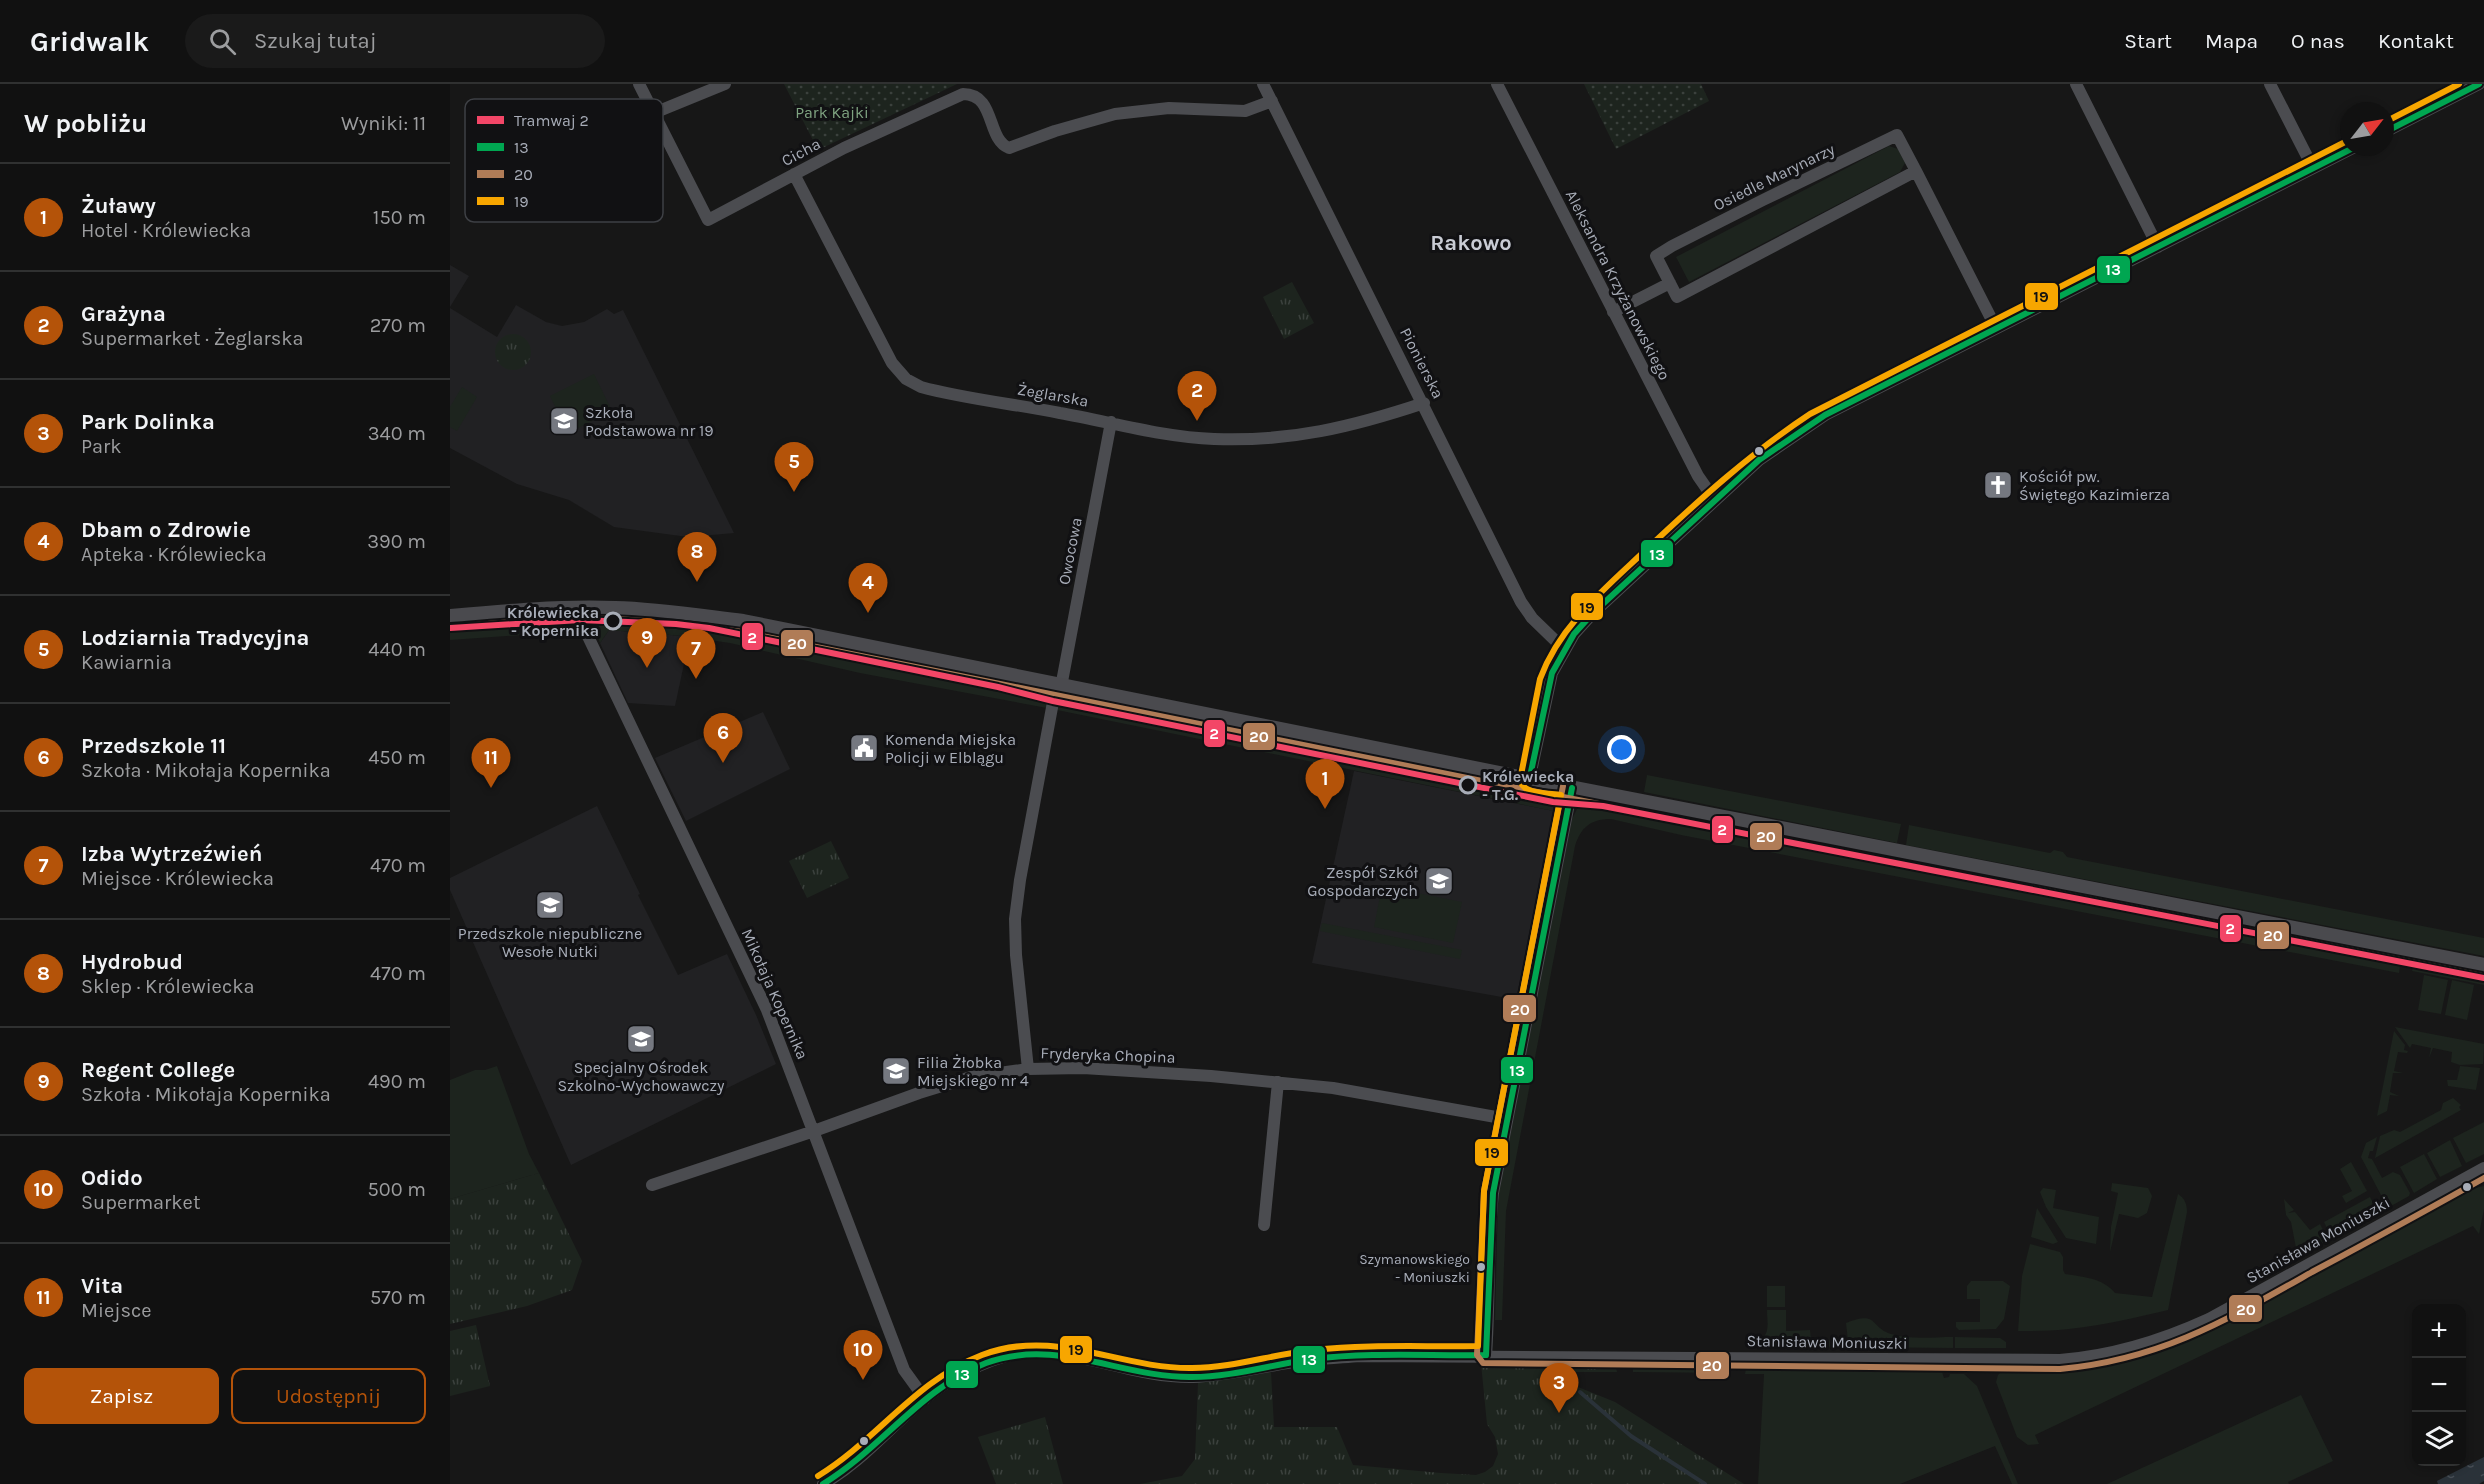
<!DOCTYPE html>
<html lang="pl">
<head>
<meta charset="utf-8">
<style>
  :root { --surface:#111; --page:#1a1a1a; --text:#f1f3f6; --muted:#9c9d9f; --line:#303131; --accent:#b45309 }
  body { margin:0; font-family:Karla,sans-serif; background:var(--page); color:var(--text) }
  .controls { position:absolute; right:18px; bottom:18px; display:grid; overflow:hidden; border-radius:12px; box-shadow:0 3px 9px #0003 }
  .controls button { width:54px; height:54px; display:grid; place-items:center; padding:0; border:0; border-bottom:2px solid var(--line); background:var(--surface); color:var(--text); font:30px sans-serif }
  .compass { position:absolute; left:1890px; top:18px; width:54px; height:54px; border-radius:50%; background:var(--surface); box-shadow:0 3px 9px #0003; rotate:59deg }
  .you { position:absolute; left:1172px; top:666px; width:21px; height:21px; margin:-15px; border:4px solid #fff; border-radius:50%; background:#1a73e8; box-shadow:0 0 0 9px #1a73e833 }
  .badge { display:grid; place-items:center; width:39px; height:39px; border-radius:50%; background:var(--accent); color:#fff; font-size:20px; font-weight:700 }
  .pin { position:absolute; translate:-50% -50px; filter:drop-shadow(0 2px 3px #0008) }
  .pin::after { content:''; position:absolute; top:32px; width:21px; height:18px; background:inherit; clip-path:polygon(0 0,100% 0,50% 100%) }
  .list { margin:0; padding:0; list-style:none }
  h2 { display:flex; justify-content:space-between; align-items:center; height:78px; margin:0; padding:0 24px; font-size:26px }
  h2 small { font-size:20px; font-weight:400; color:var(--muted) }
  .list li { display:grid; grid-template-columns:39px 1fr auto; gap:18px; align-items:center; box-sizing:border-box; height:108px; padding:0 24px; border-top:2px solid var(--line) }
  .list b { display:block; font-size:22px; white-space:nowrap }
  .list p { margin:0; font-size:20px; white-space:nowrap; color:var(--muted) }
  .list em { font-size:20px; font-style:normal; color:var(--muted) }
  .actions { display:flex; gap:12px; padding:18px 24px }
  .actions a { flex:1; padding:14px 0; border:2px solid var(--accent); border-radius:12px; text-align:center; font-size:21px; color:var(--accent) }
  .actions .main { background:var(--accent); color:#fff }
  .icon { flex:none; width:33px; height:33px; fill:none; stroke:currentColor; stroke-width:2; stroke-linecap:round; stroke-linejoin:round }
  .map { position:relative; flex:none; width:2034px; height:1400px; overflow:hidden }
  header { display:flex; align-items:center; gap:36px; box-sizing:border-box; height:84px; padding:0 30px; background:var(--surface); border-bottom:2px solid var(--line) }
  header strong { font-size:28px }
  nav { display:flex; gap:33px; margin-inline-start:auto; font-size:21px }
  .search { width:420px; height:54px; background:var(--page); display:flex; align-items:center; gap:15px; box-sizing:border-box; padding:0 21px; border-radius:33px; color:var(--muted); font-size:22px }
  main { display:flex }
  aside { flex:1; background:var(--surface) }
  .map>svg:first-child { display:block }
</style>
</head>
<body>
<header>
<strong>Gridwalk</strong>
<div class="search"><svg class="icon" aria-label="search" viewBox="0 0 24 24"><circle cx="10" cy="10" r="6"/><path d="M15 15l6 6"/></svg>Szukaj tutaj</div>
<nav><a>Start</a><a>Mapa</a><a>O nas</a><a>Kontakt</a></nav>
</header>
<main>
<aside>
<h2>W pobliżu<small>Wyniki: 11</small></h2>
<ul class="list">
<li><span class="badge">1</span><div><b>Żuławy</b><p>Hotel · Królewiecka</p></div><em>150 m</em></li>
<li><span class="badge">2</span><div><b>Grażyna</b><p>Supermarket · Żeglarska</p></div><em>270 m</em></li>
<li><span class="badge">3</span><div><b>Park Dolinka</b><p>Park</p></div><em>340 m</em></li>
<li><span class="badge">4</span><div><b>Dbam o Zdrowie</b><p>Apteka · Królewiecka</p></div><em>390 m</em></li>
<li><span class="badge">5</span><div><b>Lodziarnia Tradycyjna</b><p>Kawiarnia</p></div><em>440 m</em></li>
<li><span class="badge">6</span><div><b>Przedszkole 11</b><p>Szkoła · Mikołaja Kopernika</p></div><em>450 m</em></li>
<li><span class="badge">7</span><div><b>Izba Wytrzeźwień</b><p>Miejsce · Królewiecka</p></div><em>470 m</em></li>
<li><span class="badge">8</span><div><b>Hydrobud</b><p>Sklep · Królewiecka</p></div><em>470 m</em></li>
<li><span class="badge">9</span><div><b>Regent College</b><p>Szkoła · Mikołaja Kopernika</p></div><em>490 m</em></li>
<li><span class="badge">10</span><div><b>Odido</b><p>Supermarket</p></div><em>500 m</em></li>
<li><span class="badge">11</span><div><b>Vita</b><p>Miejsce</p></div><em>570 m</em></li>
</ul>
<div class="actions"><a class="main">Zapisz</a><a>Udostępnij</a></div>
</aside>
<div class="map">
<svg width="2034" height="1400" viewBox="0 0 2034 1400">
  <defs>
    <pattern id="park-tufts" width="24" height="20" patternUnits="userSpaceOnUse" patternTransform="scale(1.5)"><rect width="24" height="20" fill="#1d241e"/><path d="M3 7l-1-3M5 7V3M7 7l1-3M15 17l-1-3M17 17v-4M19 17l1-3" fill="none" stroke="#3b413d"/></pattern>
    <pattern id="garden-dots" width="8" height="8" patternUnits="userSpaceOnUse" patternTransform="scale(1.5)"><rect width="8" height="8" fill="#1d241e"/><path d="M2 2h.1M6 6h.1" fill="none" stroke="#3b413d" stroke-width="1.8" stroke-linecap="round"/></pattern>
    <pattern id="water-ripples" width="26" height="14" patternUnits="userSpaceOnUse" patternTransform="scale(1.5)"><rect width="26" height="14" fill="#2a3239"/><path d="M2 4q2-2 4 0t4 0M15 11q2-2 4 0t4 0" fill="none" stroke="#464d54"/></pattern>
  </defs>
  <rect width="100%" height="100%" fill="#171717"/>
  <path fill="#212123" d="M0,181L19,192L0,223Z
    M66,221L96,238L112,242L134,238L157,225L164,230L173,226L284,449L238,453L164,443L119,416L67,400L0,364V224L47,253Z
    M159,546L232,552L231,576L234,577V580L225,622L178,619L150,559Z
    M313,628L340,685L236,737L205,674Z
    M904,687L1109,728L1074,917L862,879Z
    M147,722L190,810L188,811L228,891L277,870L306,931L326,980L121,1081L0,806V794Z"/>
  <path fill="#1d241e" d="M1439,62L1448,65L1455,79L1450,88L1239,198L1226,173Z
    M144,290L162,327L118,349L100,312Z
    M12,303L27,313L7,347L0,343V323Z
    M140,532L252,540L594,608L597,612V624L410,589L280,559L232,552L159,546L150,559Z
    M123,533L128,547L0,556V541Z
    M613,612L1097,708L1105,715L1109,728L607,626L609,617Z
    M1197,691L1451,740L1447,759L1194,708Z
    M1141,717L1951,875L1949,889L1231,751L1161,735C1141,735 1131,743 1125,762L1056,1127L1052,1236H1045L1048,1114L1122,735L1129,721Z
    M1459,741L1600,769L1604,766L1613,768L1617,773L2034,854V872L1456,761Z
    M932,802L1012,818L1003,859L924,843Z
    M872,839L1012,866L1010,875L870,847Z
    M1965,878L2034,891V901L1962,887Z
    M1974,891L1998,896L1991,930L1968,926Z
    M2002,896L2024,901L2017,936L1995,931Z
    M1945,943L2034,960L2033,980L2010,981L2001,978L2002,968L1983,964L1979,974L1981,964L1962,960L1960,964Z
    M1944,947L1955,961L1954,966L1958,967L1957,969L1948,968L1944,987L1953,989H1943L1940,1008L1949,1012L1940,1011L1937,1027L1927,1032Z
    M47,982L79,1070L89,1089L0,1115V996L25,986H35Z
    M2010,982L2030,984L2026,1006L1998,1002L1997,996H2007Z
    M2003,1014L2011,1021L2009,1023L2011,1026L1925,1074L1930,1052L1944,1046L1950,1048L1991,1026L1993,1019Z
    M2034,1038V1070L2016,1079L2003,1054Z
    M1927,1053L1923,1067H1920L1918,1074L1922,1075L1932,1094L1943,1088L1950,1091L1960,1109L1959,1112L1941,1122L1932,1113L1911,1073L1916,1059Z
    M2000,1056L2012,1082L1990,1093L1977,1069Z
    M1974,1070L1987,1095L1964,1109L1950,1083Z
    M1901,1078L1917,1107L1896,1119L1892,1112L1902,1107L1890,1085Z
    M1662,1099L1698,1104L1702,1112L1697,1129L1688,1134L1669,1130L1660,1168L1661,1143L1668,1109L1661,1107Z
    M2034,1102V1125L2029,1150L2023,1142L1585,1351L1589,1360L1578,1361L1567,1353L1546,1298L1548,1291L1555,1284C1573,1277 1604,1283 1624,1281C1666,1277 1706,1265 1744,1248L2009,1104L2013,1111L2025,1104Z
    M1593,1104L1606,1106L1603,1124L1649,1133L1646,1160L1616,1154L1596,1123L1590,1108Z
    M1728,1110C1735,1114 1737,1121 1737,1128L1718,1226C1663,1239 1624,1248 1568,1247L1572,1192L1580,1160L1610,1168L1613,1173V1186L1615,1190C1634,1193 1653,1194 1665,1209L1702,1213Z
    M1920,1113L1928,1129L1882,1154L1874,1138Z
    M1834,1115L1844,1126L1838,1129L1845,1128L1860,1146L1870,1140L1878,1156L1833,1181V1177L1847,1169L1841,1138L1836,1131Z
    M1587,1124L1608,1158L1603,1160L1581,1153Z
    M1521,1197H1553L1560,1202L1554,1235L1546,1245L1509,1246L1506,1243V1238H1530V1215H1517V1202Z
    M1317,1202H1335V1223H1317Z
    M1317,1226H1336V1247L1360,1246L1361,1256L1398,1257L1396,1239C1429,1226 1419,1243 1441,1250C1460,1256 1483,1253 1503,1253V1264L1308,1262V1256C1321,1252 1317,1238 1317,1226Z
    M1505,1253L1550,1254L1556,1258V1264H1505Z
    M1183,1279L1277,1280L1281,1286L1279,1289L1183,1288Z
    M1301,1280L1486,1281L1491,1285L1494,1294L1499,1293L1500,1290H1514L1527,1302L1568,1400H1562L1545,1362L1450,1400H1308L1314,1290H1295L1296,1285Z
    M1851,1311L1883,1377L1838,1398L1839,1400H1657Z"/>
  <path fill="url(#park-tufts)" d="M842,198L864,239L834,255L813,213Z
    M45 268a18 18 0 1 1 36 0a18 18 0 1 1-36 0Z
    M381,757L399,794L357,814L339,777Z
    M89,1089L132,1177L122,1206L77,1222L0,1240V1115Z
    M26,1241L40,1302L0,1312V1247Z
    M1031,1279L1165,1280L1167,1288H1112L1123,1301L1165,1318L1294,1400H690L732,1392L745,1375L748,1299L821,1288L824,1343H887L903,1381L991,1389L1026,1391L1035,1388L1043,1382L1048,1370L1045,1353L1037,1340Z
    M595,1333L613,1400H546L528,1353Z"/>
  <path fill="url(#garden-dots)" d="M334,0H507L368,66Z
    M1134,0H1251L1259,17L1166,65Z"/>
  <path fill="url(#water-ripples)" d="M2034,1373V1397L2029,1400H1988L1987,1397Z"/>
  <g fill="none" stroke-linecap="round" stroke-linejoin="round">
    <path stroke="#2a3239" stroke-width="4" d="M1130,1308L1181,1352L1255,1400"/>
    <path stroke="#4b4c50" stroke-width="12" d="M189,0L258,136L394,64L513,10C546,10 536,55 559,64L605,47L665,30L719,24L795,27L822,17
      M813,0L1071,518L1082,534L1114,565
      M1047,0L1248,392L1264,415
      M1626,0L1708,163
      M1820,0L1863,84
      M204,29L275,0
      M1935,48L2029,0
      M1447,51L1466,87L1227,213L1206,172L1222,162L1313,116Z
      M1466,87L1546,244
      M344,90L442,279L456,295L471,303C515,315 565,320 610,329C661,338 712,353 764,355C840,358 902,343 974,319
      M1163,228L1220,199
      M133,525V542L317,926L454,1286L475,1315
      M611,603L661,338
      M1079,697L1102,589L1124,550L1143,529L1309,376L1375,331L1905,63
      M578,985L566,871L565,835L570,796L606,602
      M202,1101L364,1047L469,1009L521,993L578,985L633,984L761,992L883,1004L1057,1035
      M814,1141L828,998
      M1036,1271C1040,1217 1037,1163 1043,1109L1122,704
      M373,1400C426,1370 460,1314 516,1288C539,1276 567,1266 594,1268C644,1272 692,1294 743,1293C774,1292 806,1284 837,1279C861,1275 885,1274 910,1272L1610,1276C1663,1272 1711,1257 1759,1235L2034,1084"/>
    <path stroke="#4a4a4e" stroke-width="18" d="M0,534C55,529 110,524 165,526C208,527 251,534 293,539L1079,697L2034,883"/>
    <g stroke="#111113" stroke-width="10">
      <path id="bus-1" d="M1935,48L2029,0
        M1079,697L1102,589L1124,550L1143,529L1309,376L1375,331L1905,63
        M1036,1271L1043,1109L1122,704
        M373,1400C432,1364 471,1304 536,1279C606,1253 672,1294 742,1293C783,1293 823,1280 863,1275C920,1268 979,1272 1036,1271"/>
    </g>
    <g stroke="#111113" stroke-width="10">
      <path id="bus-2" d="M1,543C61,538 121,532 181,536C218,538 255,543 292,548L1077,706L2032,892
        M1113,702L1034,1107L1027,1271L1033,1279L1610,1285C1710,1276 1777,1236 1862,1188C1920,1157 1977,1126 2034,1094"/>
    </g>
    <g stroke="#111113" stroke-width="10">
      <path id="bus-3" d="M1935,38L2009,0
        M368,1392C427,1356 466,1296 532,1271C606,1243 668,1285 742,1284C783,1284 823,1270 864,1266C918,1260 973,1263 1028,1262L1034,1107L1111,711C1099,709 1073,711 1070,696L1090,595C1110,540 1158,502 1199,463C1250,415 1301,369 1360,330L1899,56"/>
    </g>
    <use href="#bus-1" stroke="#00a651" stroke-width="6"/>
    <use href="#bus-2" stroke="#b07c57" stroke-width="6"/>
    <use href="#bus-3" stroke="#f7a600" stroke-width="6"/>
    <g stroke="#111113" stroke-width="10">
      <path id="tram-1" d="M0,544L130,536L226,540L259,544L548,603L603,617L1103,718L1153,722L2034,894"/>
    </g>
    <use href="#tram-1" stroke="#f34667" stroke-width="6"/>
  </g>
  <defs>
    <g id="school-square" transform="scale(1.5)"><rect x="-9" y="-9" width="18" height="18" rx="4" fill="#757880" stroke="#111113"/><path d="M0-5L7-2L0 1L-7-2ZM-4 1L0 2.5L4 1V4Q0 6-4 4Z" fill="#fff"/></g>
    <g id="church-square" transform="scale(1.5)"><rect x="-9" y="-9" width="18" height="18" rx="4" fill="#757880" stroke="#111113"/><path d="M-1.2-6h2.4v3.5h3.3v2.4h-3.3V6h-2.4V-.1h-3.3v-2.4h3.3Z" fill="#fff"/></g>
    <g id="civic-square" transform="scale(1.5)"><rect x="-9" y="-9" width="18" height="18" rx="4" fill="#757880" stroke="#111113"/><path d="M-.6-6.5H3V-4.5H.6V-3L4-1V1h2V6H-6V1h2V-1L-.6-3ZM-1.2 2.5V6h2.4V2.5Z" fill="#fff"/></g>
  </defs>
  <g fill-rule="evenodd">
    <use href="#school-square" x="114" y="337"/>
    <use href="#church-square" x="1548" y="401"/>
    <use href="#civic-square" x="414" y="664"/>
    <use href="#school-square" x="989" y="797"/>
    <use href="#school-square" x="100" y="821"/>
    <use href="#school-square" x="191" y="955"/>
    <use href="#school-square" x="446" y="987"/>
  </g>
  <g fill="#a8adb8" stroke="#111113" stroke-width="2">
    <circle cx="1309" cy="367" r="5"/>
    <circle cx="2017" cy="1103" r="5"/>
    <circle cx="1031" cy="1183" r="5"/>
    <circle cx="414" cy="1357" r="5"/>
  </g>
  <g fill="#111113" stroke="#a8adb8" stroke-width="3">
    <circle cx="163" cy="537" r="8"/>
    <circle cx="1018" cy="701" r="8"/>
  </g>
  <g text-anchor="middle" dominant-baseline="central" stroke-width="6" stroke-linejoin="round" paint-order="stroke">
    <g font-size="14" fill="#a8adb8" stroke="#111113" text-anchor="end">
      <text x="1020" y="1175">Szymanowskiego<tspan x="1020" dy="18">- Moniuszki</tspan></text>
    </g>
    <g font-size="16" fill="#7fa381" stroke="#111113">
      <text x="382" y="28">Park Kajki</text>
    </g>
    <g font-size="16" fill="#a8adb8" stroke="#111113">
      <text transform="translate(351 68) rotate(-28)">Cicha</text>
      <text transform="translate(1324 93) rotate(-26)">Osiedle Marynarzy</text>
      <text transform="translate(1168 201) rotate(63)">Aleksandra Krzyżanowskiego</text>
      <text transform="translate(972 279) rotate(63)">Pionierska</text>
      <text transform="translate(603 311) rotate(10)">Żeglarska</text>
      <text transform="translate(620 467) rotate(-79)">Owocowa</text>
      <text transform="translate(325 910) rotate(66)">Mikołaja Kopernika</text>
      <text transform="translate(658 971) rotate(2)">Fryderyka Chopina</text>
      <text transform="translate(1868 1156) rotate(-29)">Stanisława Moniuszki</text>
      <text transform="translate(1377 1258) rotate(1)">Stanisława Moniuszki</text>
    </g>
    <g font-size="16" fill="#a8adb8" stroke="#111113" text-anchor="start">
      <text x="135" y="328">Szkoła<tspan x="135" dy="18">Podstawowa nr 19</tspan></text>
      <text x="1569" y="392">Kościół pw.<tspan x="1569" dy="18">Świętego Kazimierza</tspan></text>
      <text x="435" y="655">Komenda Miejska<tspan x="435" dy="18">Policji w Elblągu</tspan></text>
      <text x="968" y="788" text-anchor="end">Zespół Szkół<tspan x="968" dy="18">Gospodarczych</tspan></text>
      <text x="100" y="849" text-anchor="middle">Przedszkole niepubliczne<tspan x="100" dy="18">Wesołe Nutki</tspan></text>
      <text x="467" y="978">Filia Żłobka<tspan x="467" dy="18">Miejskiego nr 4</tspan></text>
      <text x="191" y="983" text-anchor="middle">Specjalny Ośrodek<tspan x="191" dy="18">Szkolno-Wychowawczy</tspan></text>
    </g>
    <g font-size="16" font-weight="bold" fill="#a8adb8" stroke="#111113" text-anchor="end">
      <text x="149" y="528">Królewiecka<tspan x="149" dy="18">- Kopernika</tspan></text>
      <text x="1032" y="692" text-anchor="start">Królewiecka<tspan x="1032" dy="18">- T.G.</tspan></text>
    </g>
    <g font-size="22" font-weight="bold" fill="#c9ccd4" stroke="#111113">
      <text x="1021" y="159">Rakowo</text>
    </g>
  </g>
  <rect x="15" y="15" width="198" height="123" rx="9" fill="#111113" stroke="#3e4045" stroke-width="1.5"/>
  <rect x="27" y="32" width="27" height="8" fill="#f34667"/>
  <rect x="27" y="59" width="27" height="8" fill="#00a651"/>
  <rect x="27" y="86" width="27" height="8" fill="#b07c57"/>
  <rect x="27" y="113" width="27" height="8" fill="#f7a600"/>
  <g font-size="16" fill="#a8adb8">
    <text x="64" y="42">Tramwaj 2</text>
    <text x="64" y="69">13</text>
    <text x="64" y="96">20</text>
    <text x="64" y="123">19</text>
  </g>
  <g stroke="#111113" stroke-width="2">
    <rect x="1646" y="171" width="35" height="29" rx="6" fill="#00a651"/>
    <rect x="1574" y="198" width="35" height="29" rx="6" fill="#f7a600"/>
    <rect x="1190" y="455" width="34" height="29" rx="6" fill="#00a651"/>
    <rect x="1120" y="508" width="34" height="29" rx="6" fill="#f7a600"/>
    <rect x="291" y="538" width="23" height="29" rx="6" fill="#f34667"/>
    <rect x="330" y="545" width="34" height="28" rx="6" fill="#b07c57"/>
    <rect x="753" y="635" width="23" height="29" rx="6" fill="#f34667"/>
    <rect x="792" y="638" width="34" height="29" rx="6" fill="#b07c57"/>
    <rect x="1261" y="731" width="23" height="29" rx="6" fill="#f34667"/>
    <rect x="1299" y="738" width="34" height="29" rx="6" fill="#b07c57"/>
    <rect x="1769" y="830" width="23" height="29" rx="6" fill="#f34667"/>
    <rect x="1806" y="837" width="34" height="29" rx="6" fill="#b07c57"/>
    <rect x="1052" y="910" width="35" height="29" rx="6" fill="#b07c57"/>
    <rect x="1050" y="972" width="34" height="28" rx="6" fill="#00a651"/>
    <rect x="1024" y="1054" width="35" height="29" rx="6" fill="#f7a600"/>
    <rect x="1778" y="1210" width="35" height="29" rx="6" fill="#b07c57"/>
    <rect x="609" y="1251" width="34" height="29" rx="6" fill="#f7a600"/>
    <rect x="842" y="1261" width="34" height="29" rx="6" fill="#00a651"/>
    <rect x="1245" y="1267" width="35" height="29" rx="6" fill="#b07c57"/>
    <rect x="495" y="1276" width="34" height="29" rx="6" fill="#00a651"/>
  </g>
  <g font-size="16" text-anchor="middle" font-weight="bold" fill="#fff">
    <text x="1663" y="191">13</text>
    <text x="1207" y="476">13</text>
    <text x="302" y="559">2</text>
    <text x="347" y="565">20</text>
    <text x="764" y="655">2</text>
    <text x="809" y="658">20</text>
    <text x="1272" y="751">2</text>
    <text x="1316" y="758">20</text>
    <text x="1780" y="850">2</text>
    <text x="1823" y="857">20</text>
    <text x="1070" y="931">20</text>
    <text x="1067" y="992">13</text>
    <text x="1796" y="1231">20</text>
    <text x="859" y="1281">13</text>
    <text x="1262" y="1287">20</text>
    <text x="512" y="1296">13</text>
  </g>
  <g font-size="16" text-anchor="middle" font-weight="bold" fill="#111">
    <text x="1591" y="218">19</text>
    <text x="1137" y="529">19</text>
    <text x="1042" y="1074">19</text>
    <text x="626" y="1271">19</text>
  </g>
</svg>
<div class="controls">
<button>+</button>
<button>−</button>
<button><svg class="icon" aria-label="layers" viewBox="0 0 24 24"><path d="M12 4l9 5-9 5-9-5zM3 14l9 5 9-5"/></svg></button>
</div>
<svg class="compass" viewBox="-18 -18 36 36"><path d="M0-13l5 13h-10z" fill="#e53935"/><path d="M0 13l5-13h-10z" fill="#9c9d9f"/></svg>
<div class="you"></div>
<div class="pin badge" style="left:875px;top:725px">1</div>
<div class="pin badge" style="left:747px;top:337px">2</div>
<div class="pin badge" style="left:1109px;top:1329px">3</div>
<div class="pin badge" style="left:418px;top:529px">4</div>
<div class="pin badge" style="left:344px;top:408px">5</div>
<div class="pin badge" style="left:273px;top:679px">6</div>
<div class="pin badge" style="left:246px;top:595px">7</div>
<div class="pin badge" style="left:247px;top:498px">8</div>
<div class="pin badge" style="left:197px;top:584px">9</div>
<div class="pin badge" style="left:413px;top:1296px">10</div>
<div class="pin badge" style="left:41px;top:704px">11</div>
</div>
</main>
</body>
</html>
